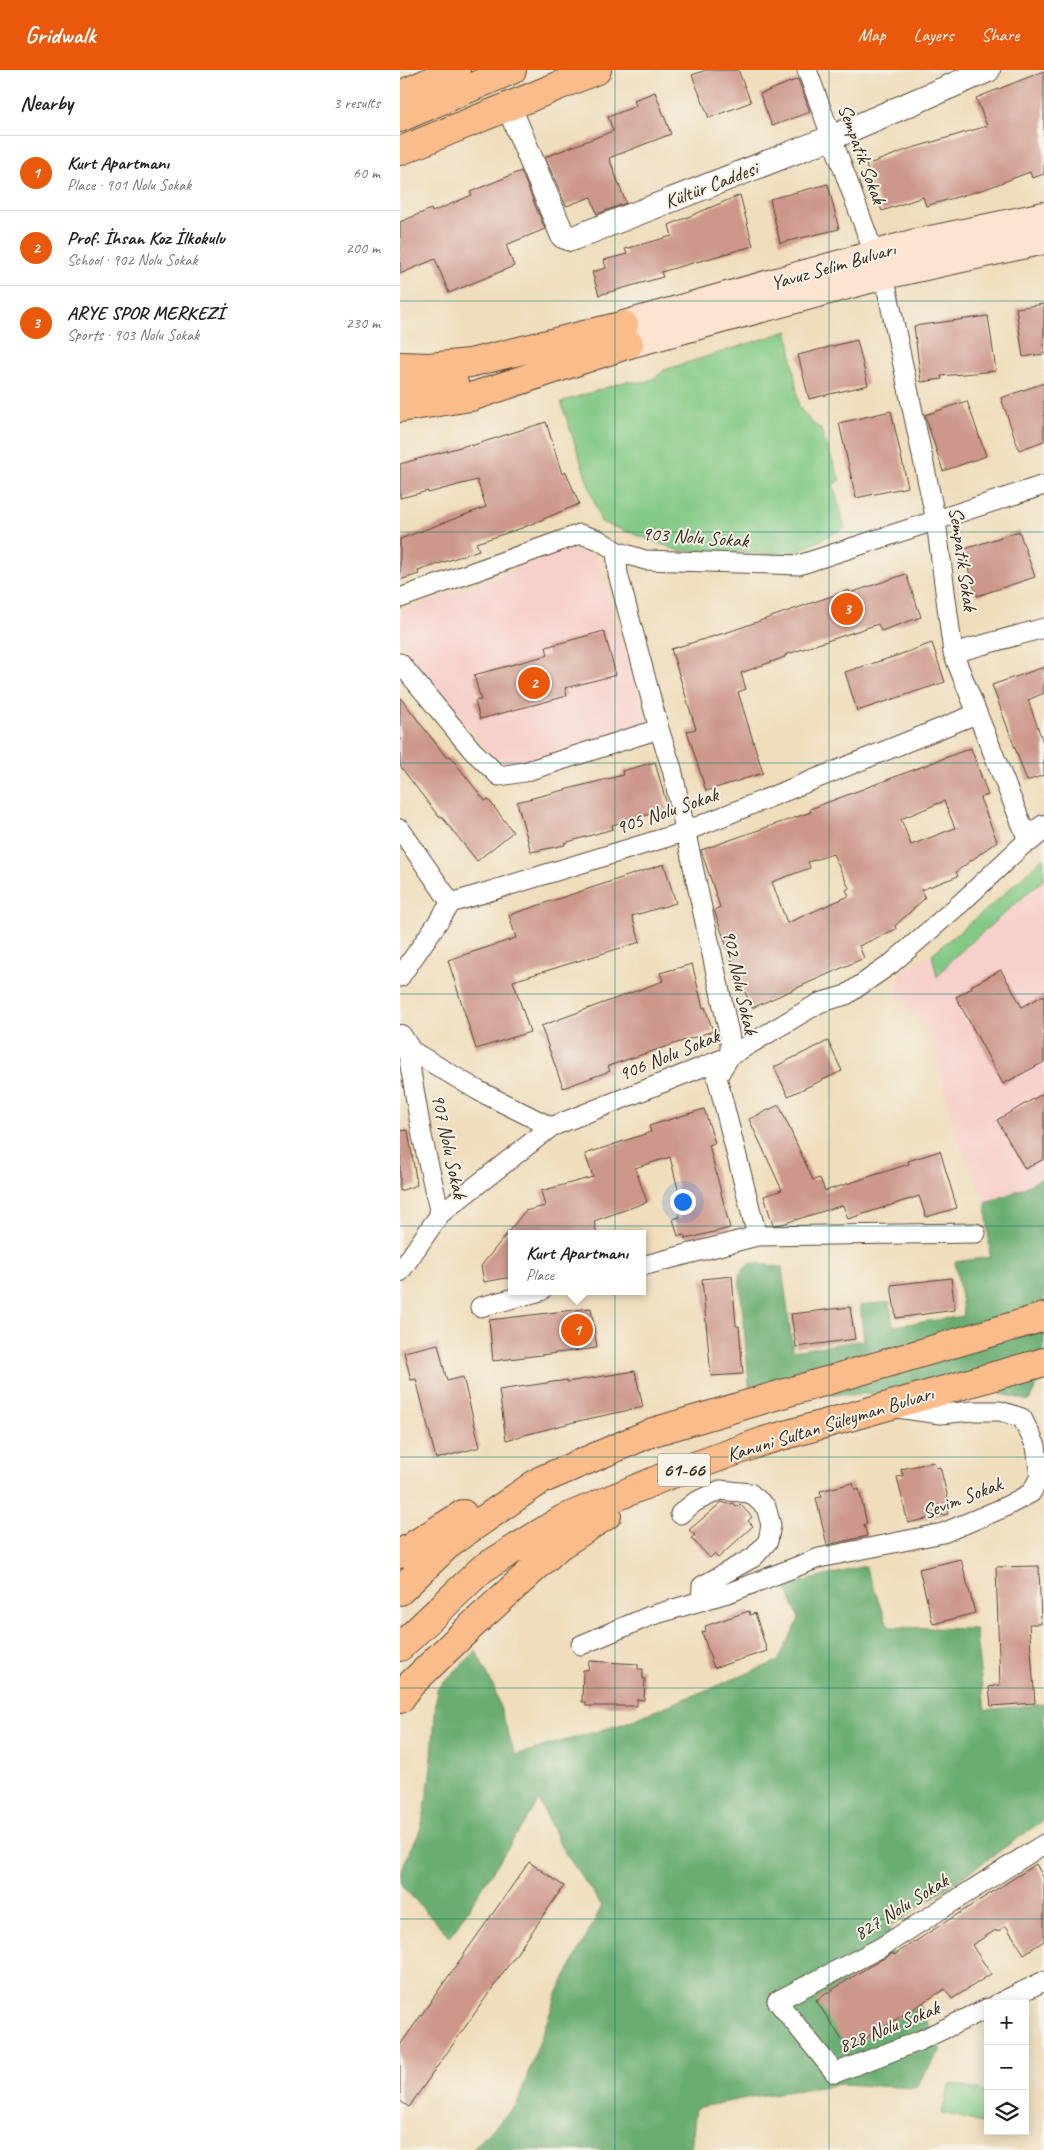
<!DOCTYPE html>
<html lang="en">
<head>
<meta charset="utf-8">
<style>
  :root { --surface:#fff; --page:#f2f2f2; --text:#202124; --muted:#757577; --line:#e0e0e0; --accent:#ea580c }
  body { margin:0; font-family:Caveat,sans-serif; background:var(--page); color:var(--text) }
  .controls { position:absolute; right:15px; bottom:15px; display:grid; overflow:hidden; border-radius:0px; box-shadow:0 2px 12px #0003 }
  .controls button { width:45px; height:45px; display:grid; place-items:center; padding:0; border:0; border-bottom:1px solid var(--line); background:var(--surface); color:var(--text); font:25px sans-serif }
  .you { position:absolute; left:282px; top:1131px; width:18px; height:18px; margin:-12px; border:4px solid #fff; border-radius:50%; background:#1a73e8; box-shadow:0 0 0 8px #1a73e833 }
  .badge { display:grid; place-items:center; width:32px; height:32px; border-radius:50%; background:var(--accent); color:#fff; font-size:16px; font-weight:700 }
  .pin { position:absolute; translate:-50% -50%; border:2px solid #fff; box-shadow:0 1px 5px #0006 }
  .popup { position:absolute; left:108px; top:1160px; width:138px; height:65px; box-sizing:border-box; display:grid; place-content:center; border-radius:0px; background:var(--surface); filter:drop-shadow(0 1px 4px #0005); font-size:16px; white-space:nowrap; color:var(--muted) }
  .popup b { font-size:19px; color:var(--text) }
  .popup::after { content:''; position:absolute; left:50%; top:100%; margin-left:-10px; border:10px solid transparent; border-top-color:var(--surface) }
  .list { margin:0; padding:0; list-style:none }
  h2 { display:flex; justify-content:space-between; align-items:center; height:65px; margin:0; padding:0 20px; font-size:21px }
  h2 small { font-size:16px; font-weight:400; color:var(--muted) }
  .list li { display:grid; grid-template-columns:32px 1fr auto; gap:15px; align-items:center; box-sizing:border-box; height:75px; padding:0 20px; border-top:1px solid var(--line) }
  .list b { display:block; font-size:19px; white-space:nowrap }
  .list p { margin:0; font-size:16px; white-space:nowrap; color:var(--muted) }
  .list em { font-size:16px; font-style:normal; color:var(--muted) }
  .icon { flex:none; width:28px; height:28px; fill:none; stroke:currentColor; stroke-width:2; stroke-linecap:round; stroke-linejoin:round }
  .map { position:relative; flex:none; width:644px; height:2080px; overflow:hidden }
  header { display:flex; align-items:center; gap:30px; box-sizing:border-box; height:70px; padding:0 25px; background:var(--accent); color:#fff }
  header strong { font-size:24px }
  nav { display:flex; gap:28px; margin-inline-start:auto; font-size:18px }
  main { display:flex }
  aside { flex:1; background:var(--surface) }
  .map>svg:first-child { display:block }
</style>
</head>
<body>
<header>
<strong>Gridwalk</strong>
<nav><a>Map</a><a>Layers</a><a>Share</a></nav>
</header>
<main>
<aside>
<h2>Nearby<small>3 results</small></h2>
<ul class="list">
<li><span class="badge">1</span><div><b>Kurt Apartmanı</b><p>Place · 901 Nolu Sokak</p></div><em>60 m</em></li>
<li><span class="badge">2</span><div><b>Prof. İhsan Koz İlkokulu</b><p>School · 902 Nolu Sokak</p></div><em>200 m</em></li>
<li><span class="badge">3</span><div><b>ARYE SPOR MERKEZİ</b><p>Sports · 903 Nolu Sokak</p></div><em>230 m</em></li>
</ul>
</aside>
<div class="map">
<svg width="644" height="2080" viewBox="0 0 644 2080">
  <rect width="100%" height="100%" fill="#f7f3e8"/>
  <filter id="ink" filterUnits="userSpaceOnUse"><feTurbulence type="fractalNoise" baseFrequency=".02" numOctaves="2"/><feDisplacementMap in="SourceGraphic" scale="10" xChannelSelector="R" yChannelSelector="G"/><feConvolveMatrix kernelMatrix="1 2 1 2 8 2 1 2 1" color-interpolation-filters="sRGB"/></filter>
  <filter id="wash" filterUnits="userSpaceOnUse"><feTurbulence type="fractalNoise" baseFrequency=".0096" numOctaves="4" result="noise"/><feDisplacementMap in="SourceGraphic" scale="20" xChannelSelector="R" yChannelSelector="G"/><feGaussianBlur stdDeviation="1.12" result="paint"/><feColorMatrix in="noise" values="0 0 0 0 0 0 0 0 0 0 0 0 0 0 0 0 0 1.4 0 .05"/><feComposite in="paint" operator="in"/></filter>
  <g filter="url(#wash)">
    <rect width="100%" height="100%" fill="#efddbc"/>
    <path fill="#f7d0cb" d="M167,480L197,486L247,654L121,693L101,697L0,573V542Z
      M644,787V1107L622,1119L586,1133L554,1061L540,998L525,955L496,926L502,901L532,884L592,835Z"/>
    <path fill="#82c985" stroke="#5e7a52" d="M388,261L399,337L412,353L420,358L440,410L433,414L445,458L390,485L277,480L201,452L161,332L227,311C240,315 255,311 264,300Z
      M644,787V809L553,888L537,907L532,884L592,835Z
      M550,2013L588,2023L587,2054L542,2043Z"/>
    <path fill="#69ad72" stroke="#526c48" d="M644,1107V1300L629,1331L580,1318L454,1325L350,1323L339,1204L350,1193L382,1197L393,1281L464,1270L460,1235L490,1232L493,1256L564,1246L555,1192L590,1187L586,1133L622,1119Z
      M465,1496L489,1557L575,1559L585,1640L644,1634V1750L489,1858L491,1879L541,1980L515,2018L442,2014L357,2026L296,2038L291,2080H72L117,2034L157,1924L202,1836L161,1777L139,1730L50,1867L0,1814C0,1791 17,1775 22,1753C32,1710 33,1663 37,1619L76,1581L94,1618L115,1685L222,1654L378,1591L399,1549L385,1516Z"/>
    <g id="blocks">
      <path fill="#cd978b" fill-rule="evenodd" d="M306,0H338L351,32L309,48L292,5Z
        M644,1V104L632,108L630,102L585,119L526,136L523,127L482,141L466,95L509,79L587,56L576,28Z
        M398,9L410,42L372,56L360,24Z
        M255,22L271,64L209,88L226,133L197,144L191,127L166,136L145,87L213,61L208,47L236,36L234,30Z
        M121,101L145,159L106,175L114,196L49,223L35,189L0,204V152L31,139L32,142L72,125L70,122Z
        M428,114L439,159L380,173L370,129Z
        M340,125L353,176L261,202L263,207L199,225L192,202L206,198L204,190L227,184L225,179L272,166L269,155Z
        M644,234V284L623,287L616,238Z
        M588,246L596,301L541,306L542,309L521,312L514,256Z
        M457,270L468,315L409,329L398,285Z
        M644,313V371L619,380L601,328Z
        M567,331L586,386L543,401L525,345Z
        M491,341L508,417L456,428L439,353Z
        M146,352L162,404L166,402L179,434L122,458L76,473L79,480L18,501L19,504L0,510V469L86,437L77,410L28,423V421L0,428V394L71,374V376Z
        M619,461L635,507L577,526L562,480Z
        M506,504L521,547L481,561L478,554L385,585V587L341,603L346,619L338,622L363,703L306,721L287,661L296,659L271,579L328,562L449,520L450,523Z
        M204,561L216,605L165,618L167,626L80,649L75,631L81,630L74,605L148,585L146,577Z
        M532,573L545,612L457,641L445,602L493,587Z
        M644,597V623L628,630L644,675V705L627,711L592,615Z
        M0,627L47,688L50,686L85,731L88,729L113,762L77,791L41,746L39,747L0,696Z
        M571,678L588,725L580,728L597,771L556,802L558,806L521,820L525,828L495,856L496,859L459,876L464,888L352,938L333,894L314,840L320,837L301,780L411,742L410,739ZM544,731L555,758L511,775L501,749ZM433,784L449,818L446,820L449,826L387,853L372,812L410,798L408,792Z
        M255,692L268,739L212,755L213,759L164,773L165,775L131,782L117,732L223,705L222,701Z
        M264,794L276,833L232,846L240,872L113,911L130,962L76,979L48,890L116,868L109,845Z
        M292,894L303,938L305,937L313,961L208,996L210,1001L163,1018L141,956L263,911L260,903Z
        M601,900L622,937L644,925V992L603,1014L556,927L572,918L571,916Z
        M428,971L442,1001L388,1026L374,997Z
        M644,1023V1089L625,1099L597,1050Z
        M379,1035L413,1110L420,1108L425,1121L509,1094L508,1091L540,1081L557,1138L526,1147L519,1126L448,1149L443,1135L382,1154L373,1155L364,1126L382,1120L349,1049Z
        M304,1039L315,1073L309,1075L330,1158L286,1169L285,1165L278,1166L273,1149L280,1147L275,1128L280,1127L270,1087L235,1098L247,1132L194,1151L197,1164H112V1207L84,1212L81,1196L125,1141L145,1136L141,1121L193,1107L185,1084L251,1062L249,1056Z
        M8,1060L17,1115L0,1121V1061Z
        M332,1206L336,1256H339L343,1304L311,1306L302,1209Z
        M551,1208L555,1240L496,1248L491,1215Z
        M450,1237L455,1269L396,1277L391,1244Z
        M191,1238L197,1278L93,1291L89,1250Z
        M38,1274L47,1311L63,1307L80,1377L36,1389L16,1309L11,1310L4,1282Z
        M235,1301L243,1337L174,1352L106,1370L99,1320L167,1310V1312Z
        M534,1392L536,1398L540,1397L549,1432L545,1433L548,1444L508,1453L497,1407L503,1406L501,1399Z
        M453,1413L455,1420L459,1419L467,1454H464L467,1466L427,1475L416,1428L422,1427L420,1421Z
        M322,1432L328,1434L334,1433L337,1437L340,1434L352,1447L348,1451L353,1456L318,1488L314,1484L310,1488L291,1468L295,1465L289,1460Z
        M561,1489L575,1543L533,1554L519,1499Z
        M639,1496L641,1554H629L635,1633L591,1636L589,1617L600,1615L596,1497Z
        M349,1541L350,1545L355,1543L367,1581L314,1598L302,1562L306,1561L305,1556Z
        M189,1591L238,1594V1599H243V1609H245L244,1630L237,1629V1636H186V1632H182L183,1600H188Z
        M129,1792L164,1816L9,2037L0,2031V1975Z
        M636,1794L644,1808V1871L624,1884L606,1856L597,1862L596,1860L572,1875L591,1904L552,1929L545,1919L448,1979L416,1930L470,1896L493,1883L494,1885Z"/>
    </g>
  </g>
  <g filter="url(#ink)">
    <use href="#blocks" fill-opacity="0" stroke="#564536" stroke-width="1"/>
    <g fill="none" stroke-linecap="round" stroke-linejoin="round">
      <g stroke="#564536" stroke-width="21">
        <path id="minor" d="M407,0L471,175L472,185
          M216,481L218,504L259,659L272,699L330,968V986L317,1007L357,1166
          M0,528L180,464L199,470L216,481L245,490L399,495L644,415
          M553,583L644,558
          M0,593L72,680L99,706L124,702L259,659
          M0,759L51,833
          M0,907L51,833L284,762L576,644
          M7,978L79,1021L151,1057
          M40,1144L151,1057L330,986L419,933L446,925L491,894L562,832L628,770L553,583L536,451L484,205
          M242,1196L357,1166L576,1163
          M0,1202L40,1144L22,1066L7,978
          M80,1237L141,1221
          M280,1444L295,1432L320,1420L350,1423L366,1437L371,1455L368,1471L354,1487L302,1516L301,1531
          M181,1575L250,1546L331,1522L419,1488L543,1463L603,1438L631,1423L640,1407L636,1376L622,1348L600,1341H572L540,1344L497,1338
          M597,1934L644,1911
          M588,1938L519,1971L435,2003L377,1931L480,1878L644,1774"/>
      </g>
      <g stroke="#564536" stroke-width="26">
        <path id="tertiary" d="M109,37L163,166L171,169L433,67L588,0
          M628,770L644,757
          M0,967L7,978"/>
      </g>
      <g stroke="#564536" stroke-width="30">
        <path id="secondary" d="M224,255L512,174L644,146
          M229,274L484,205L644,170"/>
      </g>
      <g stroke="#564536" stroke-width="30">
        <path id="primary" d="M0,25L56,0
          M0,48L112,0
          M0,81L197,0
          M0,296L29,297L70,293L224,255
          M0,315L34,316L54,313
          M0,338L71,327L229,274
          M0,1484L63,1444
          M0,1521L51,1472L141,1410L253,1362L644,1247
          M0,1577L82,1499L163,1449L264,1407L364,1371L644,1292
          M0,1629L10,1615L68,1559L159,1476L207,1445"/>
      </g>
      <use href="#minor" stroke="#fff" stroke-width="19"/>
      <use href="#tertiary" stroke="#fff" stroke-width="24"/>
      <use href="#secondary" stroke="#fde4d0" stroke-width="28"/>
      <use href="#primary" stroke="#f9bc8a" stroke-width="28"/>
    </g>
  </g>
  <path fill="none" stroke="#0f766e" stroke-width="1" stroke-opacity="0.55" d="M215,0V2080M429,0V2080M0,231H644M0,462H644M0,693H644M0,924H644M0,1156H644M0,1387H644M0,1618H644M0,1849H644"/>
  <g text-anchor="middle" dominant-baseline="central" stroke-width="4" stroke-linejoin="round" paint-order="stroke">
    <rect fill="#f7f3e8" stroke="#73665b" stroke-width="1" x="258" y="1383.5" width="52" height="33" rx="4"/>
    <g font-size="19" font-weight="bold" fill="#3b2a1e">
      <text x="284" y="1400">61-66</text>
    </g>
    <g font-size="20" fill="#3b2a1e" stroke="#f7f3e8">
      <text transform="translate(462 84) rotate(70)">Sempatik Sokak</text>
      <text transform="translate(311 115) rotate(-21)">Kültür Caddesi</text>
      <text transform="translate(433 196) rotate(-16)">Yavuz Selim Bulvarı</text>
      <text transform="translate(295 467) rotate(4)">903 Nolu Sokak</text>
      <text transform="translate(563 489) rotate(82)">Sempatik Sokak</text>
      <text transform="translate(267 741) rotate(-19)">905 Nolu Sokak</text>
      <text transform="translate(340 912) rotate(78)">902 Nolu Sokak</text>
      <text transform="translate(269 985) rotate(-22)">906 Nolu Sokak</text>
      <text transform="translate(49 1076) rotate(78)">907 Nolu Sokak</text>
      <text transform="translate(430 1354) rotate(-17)">Kanuni Sultan Süleyman Bulvarı</text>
      <text transform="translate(562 1428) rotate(-21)">Sevim Sokak</text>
      <text transform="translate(501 1837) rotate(-32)">827 Nolu Sokak</text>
      <text transform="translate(489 1957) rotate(-22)">828 Nolu Sokak</text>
    </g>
  </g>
</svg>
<div class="controls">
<button>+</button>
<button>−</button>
<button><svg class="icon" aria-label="layers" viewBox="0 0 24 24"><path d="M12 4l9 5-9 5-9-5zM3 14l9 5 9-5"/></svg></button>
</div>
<div class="you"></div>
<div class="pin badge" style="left:177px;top:1260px">1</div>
<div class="popup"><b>Kurt Apartmanı</b>Place</div>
<div class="pin badge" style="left:134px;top:613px">2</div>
<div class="pin badge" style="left:447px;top:539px">3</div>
</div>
</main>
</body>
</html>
